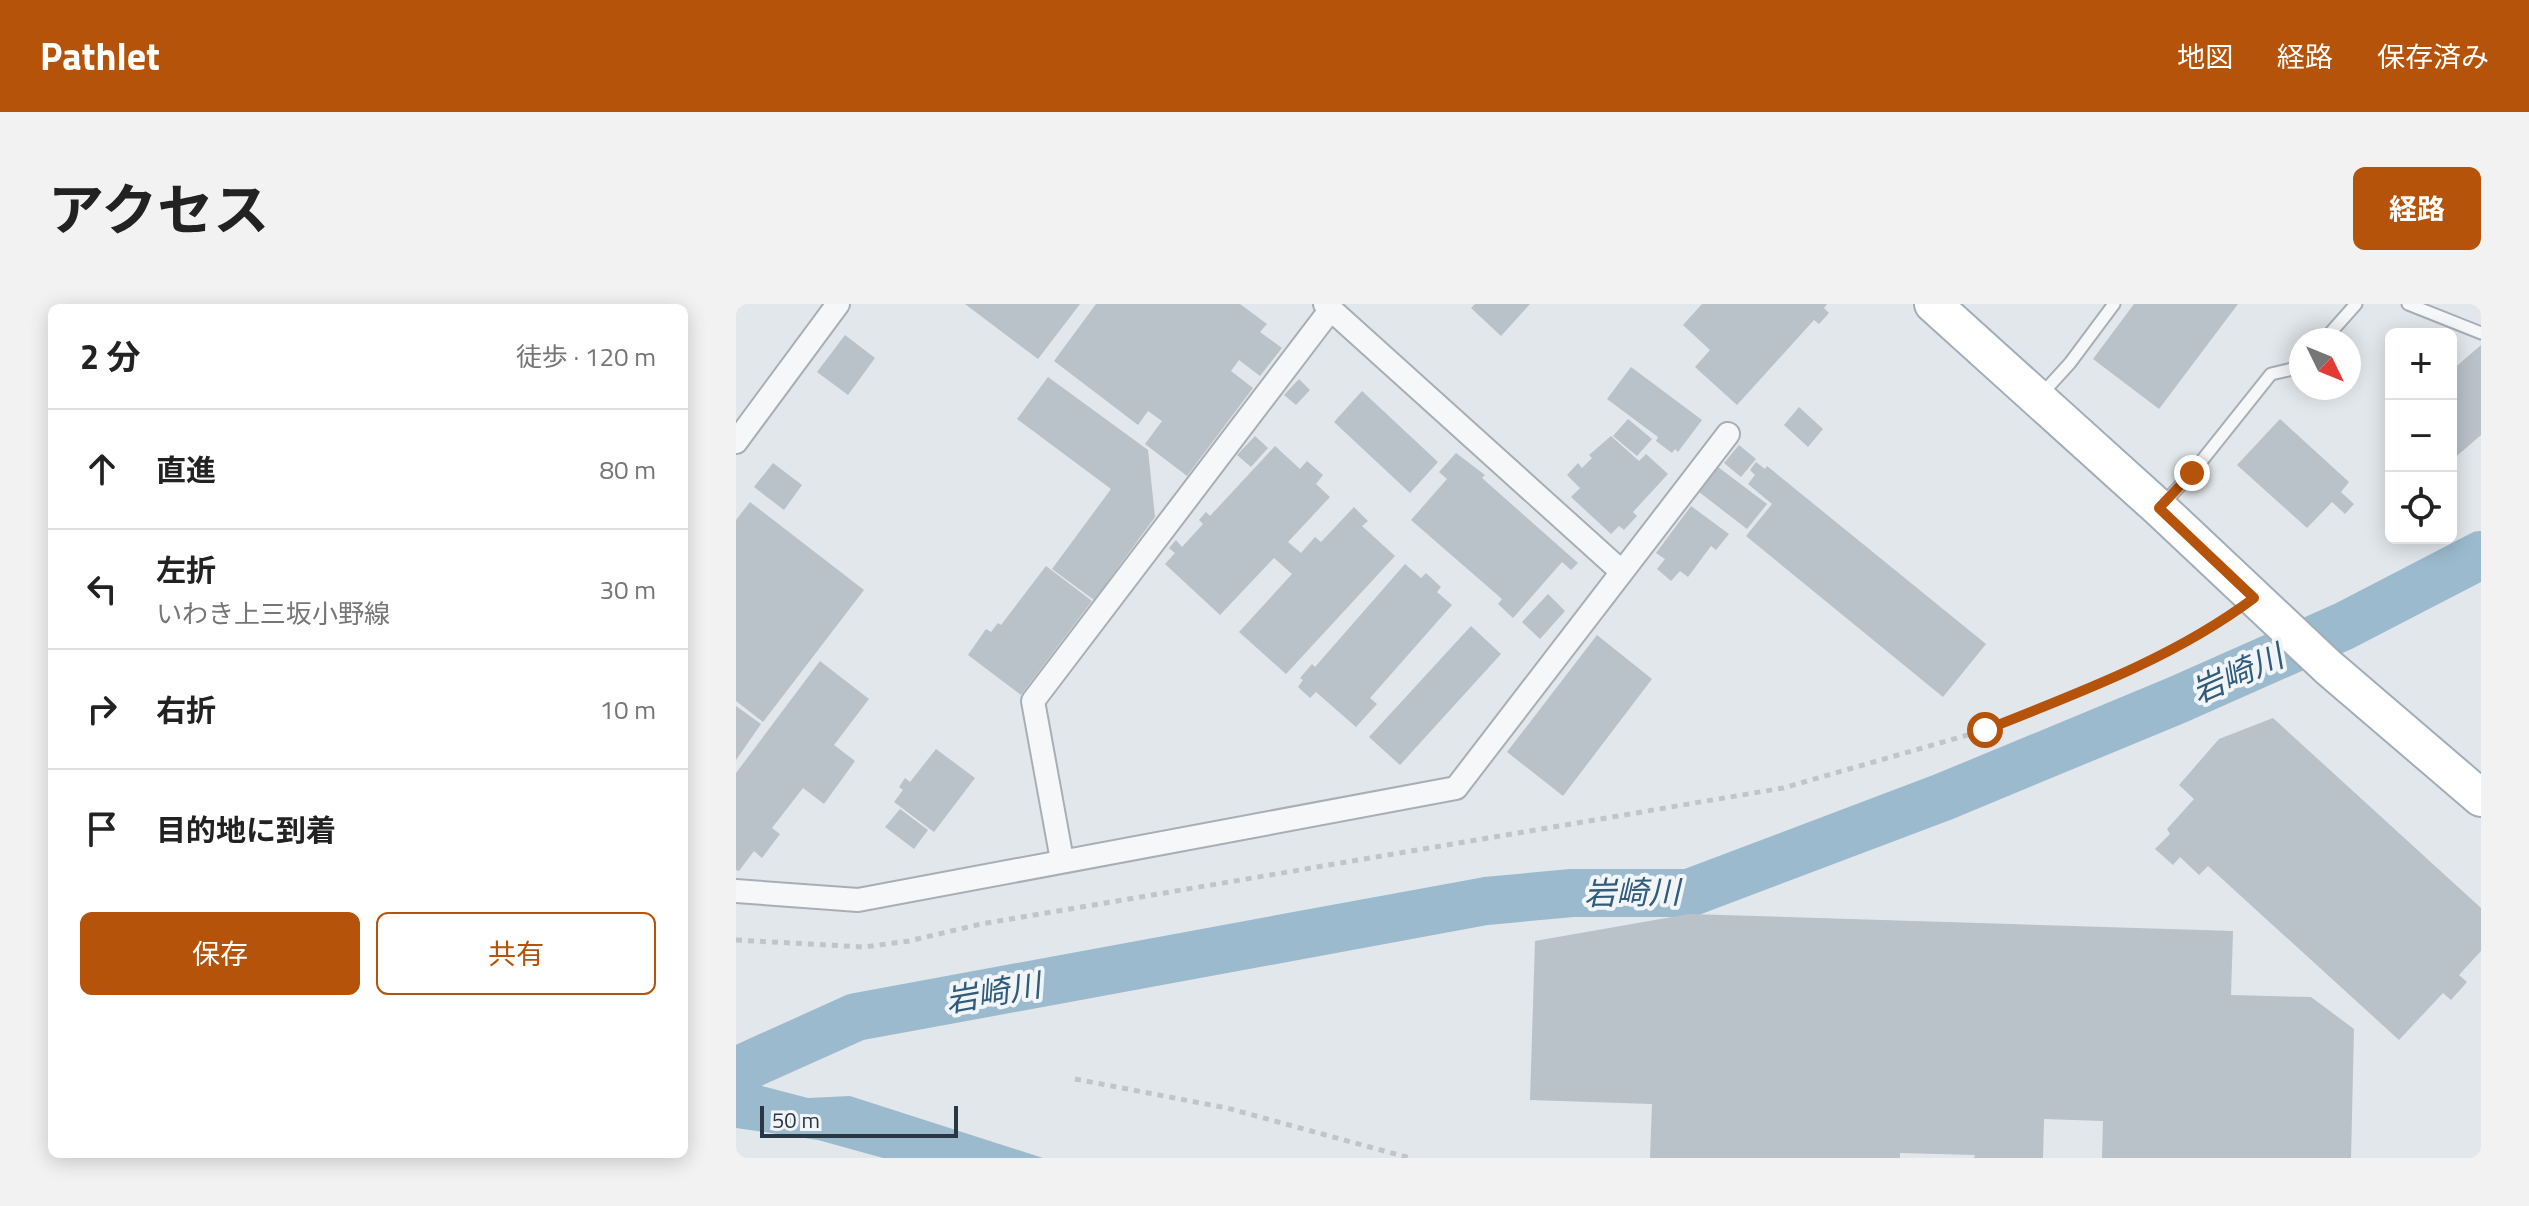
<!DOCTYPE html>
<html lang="ja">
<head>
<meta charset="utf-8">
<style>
  :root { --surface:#fff; --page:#f2f2f2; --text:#222; --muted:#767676; --line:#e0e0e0; --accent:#b45309 }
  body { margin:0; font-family:"Titillium Web","Noto Sans JP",sans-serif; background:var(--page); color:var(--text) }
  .controls { position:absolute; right:24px; top:24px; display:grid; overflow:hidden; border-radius:12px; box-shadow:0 4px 20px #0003 }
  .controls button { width:72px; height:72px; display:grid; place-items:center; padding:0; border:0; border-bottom:2px solid var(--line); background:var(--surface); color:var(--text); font:40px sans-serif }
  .compass { position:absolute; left:1553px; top:24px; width:72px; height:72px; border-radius:50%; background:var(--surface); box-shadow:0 4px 20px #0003; rotate:133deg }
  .scale { position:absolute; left:24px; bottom:20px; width:198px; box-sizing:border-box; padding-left:8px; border:4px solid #293644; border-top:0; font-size:22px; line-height:28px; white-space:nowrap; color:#293644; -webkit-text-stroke:6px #f2f5f8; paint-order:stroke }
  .stop { position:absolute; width:24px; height:24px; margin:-18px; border:6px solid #b45309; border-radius:50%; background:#fff }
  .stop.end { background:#b45309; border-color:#fff; box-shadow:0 2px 8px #0008 }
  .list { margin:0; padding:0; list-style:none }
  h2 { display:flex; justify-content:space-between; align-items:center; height:104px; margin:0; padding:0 32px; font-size:34px }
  h2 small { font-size:26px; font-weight:400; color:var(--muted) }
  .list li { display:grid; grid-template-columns:52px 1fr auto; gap:24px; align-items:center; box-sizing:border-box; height:120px; padding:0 32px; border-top:2px solid var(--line) }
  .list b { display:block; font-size:30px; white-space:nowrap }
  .list p { margin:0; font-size:26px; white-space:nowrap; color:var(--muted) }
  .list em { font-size:26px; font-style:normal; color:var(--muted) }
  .actions { display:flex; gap:16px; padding:24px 32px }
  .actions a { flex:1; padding:18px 0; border:2px solid var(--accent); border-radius:12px; text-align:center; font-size:28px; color:var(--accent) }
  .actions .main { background:var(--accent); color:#fff }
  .icon { flex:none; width:44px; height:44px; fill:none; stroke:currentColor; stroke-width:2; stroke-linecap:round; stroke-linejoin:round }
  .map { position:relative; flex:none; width:1745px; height:854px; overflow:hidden; border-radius:12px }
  header { display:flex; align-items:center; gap:48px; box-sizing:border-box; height:112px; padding:0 40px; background:var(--accent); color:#fff }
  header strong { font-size:38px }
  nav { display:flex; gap:44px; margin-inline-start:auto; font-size:28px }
  .intro { display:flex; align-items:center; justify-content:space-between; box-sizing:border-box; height:192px; padding:0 48px }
  h1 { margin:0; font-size:56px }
  .button { padding:20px 36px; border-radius:12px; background:var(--accent); color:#fff; font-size:28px; font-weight:700 }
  main { display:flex; gap:48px; padding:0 48px }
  aside { flex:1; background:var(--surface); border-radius:12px; box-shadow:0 4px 20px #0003 }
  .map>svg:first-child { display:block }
</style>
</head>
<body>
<header>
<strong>Pathlet</strong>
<nav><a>地図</a><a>経路</a><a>保存済み</a></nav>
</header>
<div class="intro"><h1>アクセス</h1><a class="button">経路</a></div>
<main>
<aside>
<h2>2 分<small>徒歩 · 120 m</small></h2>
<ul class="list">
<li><svg class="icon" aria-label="ahead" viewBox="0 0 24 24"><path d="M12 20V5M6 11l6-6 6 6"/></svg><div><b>直進</b></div><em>80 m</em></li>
<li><svg class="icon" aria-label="left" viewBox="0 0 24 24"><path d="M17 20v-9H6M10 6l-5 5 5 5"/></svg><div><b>左折</b><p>いわき上三坂小野線</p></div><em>30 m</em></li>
<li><svg class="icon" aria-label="right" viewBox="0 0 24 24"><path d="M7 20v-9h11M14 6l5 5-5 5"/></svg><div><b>右折</b></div><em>10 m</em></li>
<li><svg class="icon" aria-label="arrive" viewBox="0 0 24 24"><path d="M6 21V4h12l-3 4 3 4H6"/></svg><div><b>目的地に到着</b></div></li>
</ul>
<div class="actions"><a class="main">保存</a><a>共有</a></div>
</aside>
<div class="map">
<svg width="1745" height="854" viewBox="0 0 1745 854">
  <rect width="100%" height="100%" fill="#e2e7eb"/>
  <path fill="#9bbacd" d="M0,771L11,778L72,794L114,792L307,854H147L82,836L0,824Z"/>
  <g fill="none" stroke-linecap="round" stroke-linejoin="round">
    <path stroke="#9bbacd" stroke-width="48" d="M0,767L120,713L750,597L836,589H953L1207,493L1441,396L1608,322L1745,251"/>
  </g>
  <path fill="#b9c1c9" d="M229,0H344L302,55Z
    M360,0H504L531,20L524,28L546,44L524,72L503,56L495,67L517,84L451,172L409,140L426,117L412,107L402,121L318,57Z
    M739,0H794L765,32L735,4Z
    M966,0H1091L1088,4L1093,9L1083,20L1078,16L1001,101L959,63L974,46L947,21Z
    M1398,0H1502L1423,105L1357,55Z
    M109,31L139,54L112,91L81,68Z
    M1745,41V131L1715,157V67Z
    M895,63L966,116L942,148L939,145L936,149L920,137L922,133L871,95Z
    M312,73L412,146L419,213L358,296L316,265L375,185L281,115Z
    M563,75L574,86L560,101L548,91Z
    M626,87L702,158L674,189L598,118Z
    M1063,103L1087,125L1072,143L1048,121Z
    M892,115L916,135L901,152L877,132Z
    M1544,115L1613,178L1605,188L1618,200L1609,210L1596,198L1571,224L1501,161Z
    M519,132L532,144L515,163L501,151Z
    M875,132L903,157L910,150L932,170L897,208L901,212L888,226L883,222L875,230L835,193L844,184L831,171L842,159L846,164L856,154L853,151Z
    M1003,141L1020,155L1005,173L988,159Z
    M539,142L564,165L571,157L587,171L580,180L594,193L552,238L565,249L579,233L585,238L618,203L632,217L626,222L659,252L550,370L503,328L556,270L538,254L484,311L429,260L439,249L433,244L440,236L446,243L467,220L463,216L470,208L474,212Z
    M720,149L749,171L746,174L842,259L835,266L826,258L777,314L762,300L766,295L675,216L711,175L703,168Z
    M1020,158L1029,165L1031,162L1250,340L1207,393L1010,232L1036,200L1012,180L1019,171L1014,166Z
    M37,159L66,181L48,206L18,183Z
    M982,163L1031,200L1011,225L963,188Z
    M14,198L128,286L27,418L0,397V216Z
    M955,202L993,230L980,246L975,242L952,273L944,267L935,277L921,265L929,255L920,249Z
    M669,260L685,274L690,269L705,283L701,288L716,301L634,394L641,400L620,423L580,388L574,394L562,383L567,376L564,374L576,360L579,363Z
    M310,262L356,297L285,391L232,351L250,325L255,328L262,319L265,321Z
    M812,290L829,307L804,335L786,318Z
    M735,322L765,350L664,461L633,433Z
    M861,331L916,375L827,492L771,448Z
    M84,357L133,395L98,441L119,457L88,500L67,484L36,524L44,530L26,554L18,547L3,567L0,566V469Z
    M0,402L25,420L0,456Z
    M1537,414L1745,604V647L1723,671L1731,678L1715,696L1707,689L1663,736L1472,562L1463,571L1444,553L1437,561L1419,545L1434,530L1431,525L1458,495L1443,481L1483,435Z
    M200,445L239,474L198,528L158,498L167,486L163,483L169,474L174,478Z
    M164,505L192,526L178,545L149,523Z
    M953,610L1497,627L1495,691L1575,693L1618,725L1615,854H1366L1367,817L1308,815L1307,854H1238L1239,851L1164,849V854H914L916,800L794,796L799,637Z"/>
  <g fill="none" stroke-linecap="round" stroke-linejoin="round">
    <g stroke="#a7aeb6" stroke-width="15">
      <path id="service" d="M1672,0L1745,29
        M1588,36L1620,0
        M1304,92L1334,59L1378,0
        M1426,201L1456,169L1535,70L1565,63"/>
    </g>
    <g stroke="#a7aeb6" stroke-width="26">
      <path id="minor" d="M589,0L886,268
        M0,138L102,0
        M326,556L297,397L595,5
        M0,587L122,596L720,484L992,130"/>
    </g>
    <g stroke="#a1adb8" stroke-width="40">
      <path id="primary" d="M1197,0L1423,204L1592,363L1745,494"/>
    </g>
    <path stroke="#c0c5ca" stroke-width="5" stroke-dasharray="6 6" stroke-linecap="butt" d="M0,636L128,643L173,637L245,620L1047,484L1249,426L1332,393L1414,357L1495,311
      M339,775L491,804L674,854"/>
    <use href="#service" stroke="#f5f7f9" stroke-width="11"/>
    <use href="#minor" stroke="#f5f7f9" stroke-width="22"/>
    <use href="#primary" stroke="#fff" stroke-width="36"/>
  </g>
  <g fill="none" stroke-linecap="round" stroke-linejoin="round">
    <path stroke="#b45309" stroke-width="10" d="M1249,426C1342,389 1438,354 1518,294L1423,204L1456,169"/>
  </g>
  <g text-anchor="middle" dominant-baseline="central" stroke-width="8" stroke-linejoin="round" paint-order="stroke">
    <g font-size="32" font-style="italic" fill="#305b7b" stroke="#f2f5f8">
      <text transform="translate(1501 369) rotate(-24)">岩崎川</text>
      <text transform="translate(896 588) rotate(-1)">岩崎川</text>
      <text transform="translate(257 688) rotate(-10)">岩崎川</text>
    </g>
  </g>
</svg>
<div class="controls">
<button>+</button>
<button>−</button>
<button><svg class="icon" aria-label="locate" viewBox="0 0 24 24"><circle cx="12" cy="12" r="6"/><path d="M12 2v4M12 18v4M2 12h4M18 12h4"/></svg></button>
</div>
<svg class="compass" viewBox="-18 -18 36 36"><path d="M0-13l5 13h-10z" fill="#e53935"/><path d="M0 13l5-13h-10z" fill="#767676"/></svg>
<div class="scale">50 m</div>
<div class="stop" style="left:1249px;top:426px"></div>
<div class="stop end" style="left:1456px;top:169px"></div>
</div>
</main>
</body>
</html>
